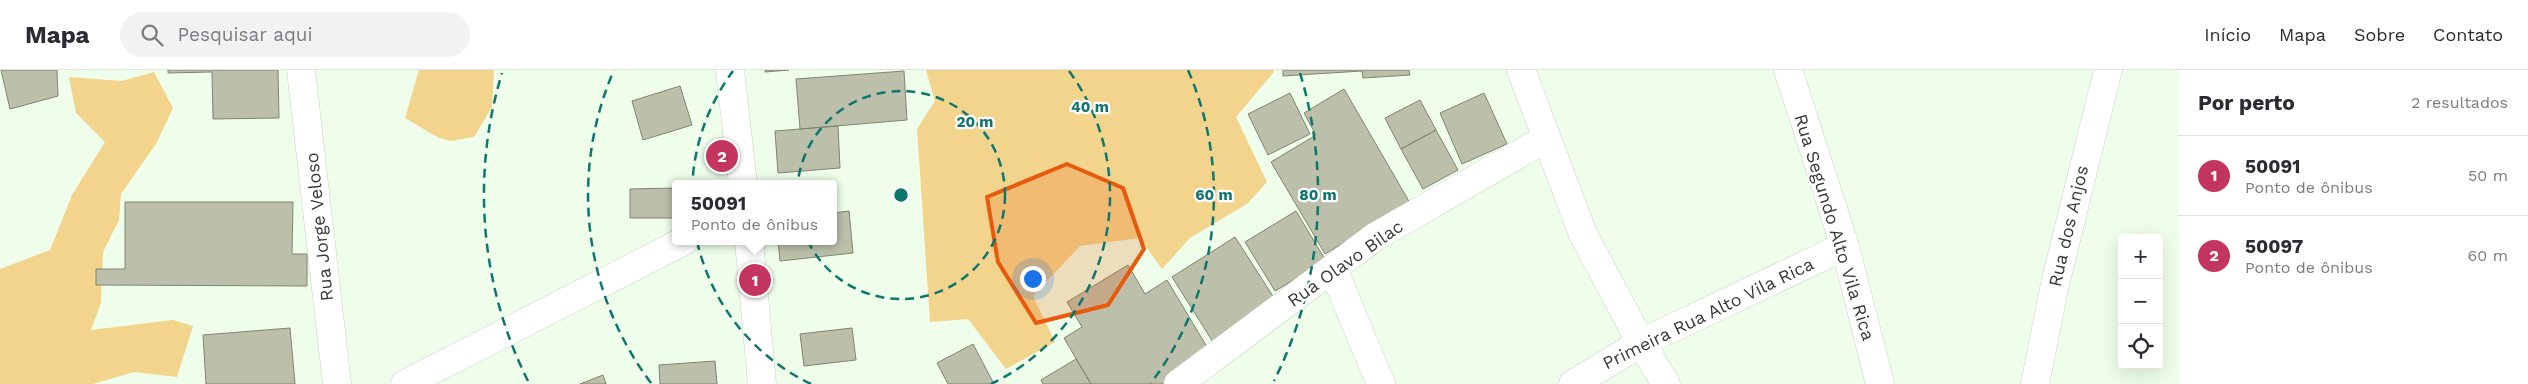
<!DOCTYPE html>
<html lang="pt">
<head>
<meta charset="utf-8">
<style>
  :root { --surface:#fff; --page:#f2f2f3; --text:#2b2b33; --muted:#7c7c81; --line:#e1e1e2; --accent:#c3345f }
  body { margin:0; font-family:"Work Sans",sans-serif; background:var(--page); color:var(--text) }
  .controls { position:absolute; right:15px; bottom:15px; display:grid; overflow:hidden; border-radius:5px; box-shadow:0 5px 20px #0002 }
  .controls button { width:45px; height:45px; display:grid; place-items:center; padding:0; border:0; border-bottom:1px solid var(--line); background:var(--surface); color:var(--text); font:25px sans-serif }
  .you { position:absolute; left:1032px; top:208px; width:18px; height:18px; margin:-12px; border:4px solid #fff; border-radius:50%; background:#1a73e8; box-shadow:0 0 0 8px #1a73e833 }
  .badge { display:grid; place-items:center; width:32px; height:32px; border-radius:50%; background:var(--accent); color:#fff; font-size:16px; font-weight:700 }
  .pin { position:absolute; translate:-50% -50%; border:2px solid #fff; box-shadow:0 1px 5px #0006 }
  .popup { position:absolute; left:672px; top:110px; width:165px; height:65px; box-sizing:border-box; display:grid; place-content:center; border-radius:5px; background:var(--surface); filter:drop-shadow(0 1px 4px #0005); font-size:16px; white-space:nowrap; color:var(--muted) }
  .popup b { font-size:19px; color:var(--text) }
  .popup::after { content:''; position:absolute; left:50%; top:100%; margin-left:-10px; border:10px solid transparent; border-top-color:var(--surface) }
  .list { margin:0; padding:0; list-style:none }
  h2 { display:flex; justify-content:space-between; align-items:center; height:65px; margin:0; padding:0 20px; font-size:21px }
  h2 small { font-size:16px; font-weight:400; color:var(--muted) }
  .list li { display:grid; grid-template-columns:32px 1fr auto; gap:15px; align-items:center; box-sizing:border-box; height:80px; padding:0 20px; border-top:1px solid var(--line) }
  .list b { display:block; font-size:19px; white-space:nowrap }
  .list p { margin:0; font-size:16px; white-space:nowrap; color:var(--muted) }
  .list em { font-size:16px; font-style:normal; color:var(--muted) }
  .icon { flex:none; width:28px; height:28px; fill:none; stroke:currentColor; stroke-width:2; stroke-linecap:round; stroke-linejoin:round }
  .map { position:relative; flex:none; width:2178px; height:314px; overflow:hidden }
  header { display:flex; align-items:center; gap:30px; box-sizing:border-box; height:70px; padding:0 25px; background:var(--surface); border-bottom:1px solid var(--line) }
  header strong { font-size:24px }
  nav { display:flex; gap:28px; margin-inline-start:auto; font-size:18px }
  .search { width:350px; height:45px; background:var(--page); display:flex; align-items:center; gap:12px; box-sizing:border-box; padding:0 18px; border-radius:28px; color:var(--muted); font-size:19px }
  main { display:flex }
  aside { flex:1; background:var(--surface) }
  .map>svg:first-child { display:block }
</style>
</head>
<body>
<header>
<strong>Mapa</strong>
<div class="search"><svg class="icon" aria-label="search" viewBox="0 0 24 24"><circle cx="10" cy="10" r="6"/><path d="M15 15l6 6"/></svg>Pesquisar aqui</div>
<nav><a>Início</a><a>Mapa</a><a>Sobre</a><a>Contato</a></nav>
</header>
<main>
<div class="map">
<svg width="2178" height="314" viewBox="0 0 2178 314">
  <rect width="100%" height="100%" fill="#eefeea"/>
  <path fill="#f3d48d" d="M419,0H494L492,37L474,67L450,71L437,67L405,48Z
    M926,0H1273L1274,2L1236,47L1267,112L1247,134L1190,168L1162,199L1140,168L1080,176L1033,226L1055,272L1006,299L968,249L930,252L917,59L935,31Z
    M154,2L173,38L156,74L121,124L119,150L103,182L101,233L91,260L173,250L193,256L177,307L134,302L93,314H0V199L50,180L72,125L105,72L76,43L69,7L122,11Z"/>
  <path fill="#bcbfa9" stroke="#81846f" d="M1,0H57L58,26L10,39Z
    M168,0H278L279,48L213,49L212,2L168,3Z
    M765,0H789L765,2Z
    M1283,0H1409L1410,5L1363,8L1362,1L1283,6Z
    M904,1L907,50L800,59L796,9Z
    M680,16L692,55L643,70L632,31Z
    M1344,19L1410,133L1325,184L1271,92L1316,65L1304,43Z
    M1290,23L1310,64L1268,85L1248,44Z
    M1484,23L1507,74L1462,94L1440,43Z
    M1420,30L1436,60L1401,79L1385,48Z
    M838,56L840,98L778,103L775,61Z
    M1436,60L1458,100L1423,119L1401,79Z
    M676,118V148H630V119Z
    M125,132H293L292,184H307V216L96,215V199H125Z
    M849,141L853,183L780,191L778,171H834V143Z
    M1296,141L1326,191L1275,221L1245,172Z
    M1235,167L1276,231L1213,272L1172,207Z
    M1128,195L1145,224L1167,210L1213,287L1168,314H1091L1064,268L1082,257L1067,232Z
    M290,258L295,314H206L203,265Z
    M852,258L856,290L804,296L800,264Z
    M973,274L994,314H948L937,293Z
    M1076,289L1091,314H1043L1041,310Z
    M715,291L717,314H660L659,295Z
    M603,305L606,314H580Z"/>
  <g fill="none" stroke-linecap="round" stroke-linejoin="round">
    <g stroke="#c4d4c1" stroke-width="29">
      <path id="street" d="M301,0L337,314
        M1521,0L1583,164L1641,273L1666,314
        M1788,0L1845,176L1880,314
        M1333,199L1381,314
        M405,314L684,171
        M1178,314L1375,167L1545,69
        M1573,314L1641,273L1845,176
        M2035,314L2055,214L2108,0"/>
    </g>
    <g stroke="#c4d4c1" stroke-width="29">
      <path id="secondary" d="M730,0L743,114
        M749,171L762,314"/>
    </g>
    <use href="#street" stroke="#fff" stroke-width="28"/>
    <use href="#secondary" stroke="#fff" stroke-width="28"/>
  </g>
  <path fill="#e8590c" fill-opacity="0.2" stroke="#e8590c" stroke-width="4" stroke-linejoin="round" d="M1067,94L1123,118L1144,179L1108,235L1036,253L998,192L987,127Z"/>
  <g fill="none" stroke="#0f766e" stroke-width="2.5" stroke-dasharray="9 6">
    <circle cx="901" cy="125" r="104"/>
    <path d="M811 314A209 209 0 0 1 733 1M1069 1A209 209 0 0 1 991 314"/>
    <path d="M651 313A313 313 0 0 1 614 0M1188 0A313 313 0 0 1 1151 313"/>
    <path d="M528 311A417 417 0 0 1 502 3M1300 3A417 417 0 0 1 1274 311"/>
  </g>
  <g text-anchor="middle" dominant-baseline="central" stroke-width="4.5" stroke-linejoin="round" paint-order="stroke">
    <g font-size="18" fill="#363c35" stroke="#fff">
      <text transform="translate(2068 156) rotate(-77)">Rua dos Anjos</text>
      <text transform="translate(319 157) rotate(-96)">Rua Jorge Veloso</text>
      <text transform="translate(1835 157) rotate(73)">Rua Segundo Alto Vila Rica</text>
      <text transform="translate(1345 193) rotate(-35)">Rua Olavo Bilac</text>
      <text transform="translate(1708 243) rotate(-26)">Primeira Rua Alto Vila Rica</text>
    </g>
  </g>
  <circle cx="901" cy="125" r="8" fill="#0f766e" stroke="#fff" stroke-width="2.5"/>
  <g font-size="15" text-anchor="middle" font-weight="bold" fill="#0f766e" stroke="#fff" stroke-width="4.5" stroke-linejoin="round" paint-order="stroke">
    <text x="1090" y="42">40 m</text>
    <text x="975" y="57">20 m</text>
    <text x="1214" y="130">60 m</text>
    <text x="1318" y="130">80 m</text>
  </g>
</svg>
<div class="controls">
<button>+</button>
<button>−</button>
<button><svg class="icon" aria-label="locate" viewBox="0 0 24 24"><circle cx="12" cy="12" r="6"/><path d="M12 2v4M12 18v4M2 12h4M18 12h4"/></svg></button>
</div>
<div class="you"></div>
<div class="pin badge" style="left:755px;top:210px">1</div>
<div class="popup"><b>50091</b>Ponto de ônibus</div>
<div class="pin badge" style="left:722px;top:86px">2</div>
</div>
<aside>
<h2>Por perto<small>2 resultados</small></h2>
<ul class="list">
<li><span class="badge">1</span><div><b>50091</b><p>Ponto de ônibus</p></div><em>50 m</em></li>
<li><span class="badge">2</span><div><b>50097</b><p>Ponto de ônibus</p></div><em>60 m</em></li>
</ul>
</aside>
</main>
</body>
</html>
